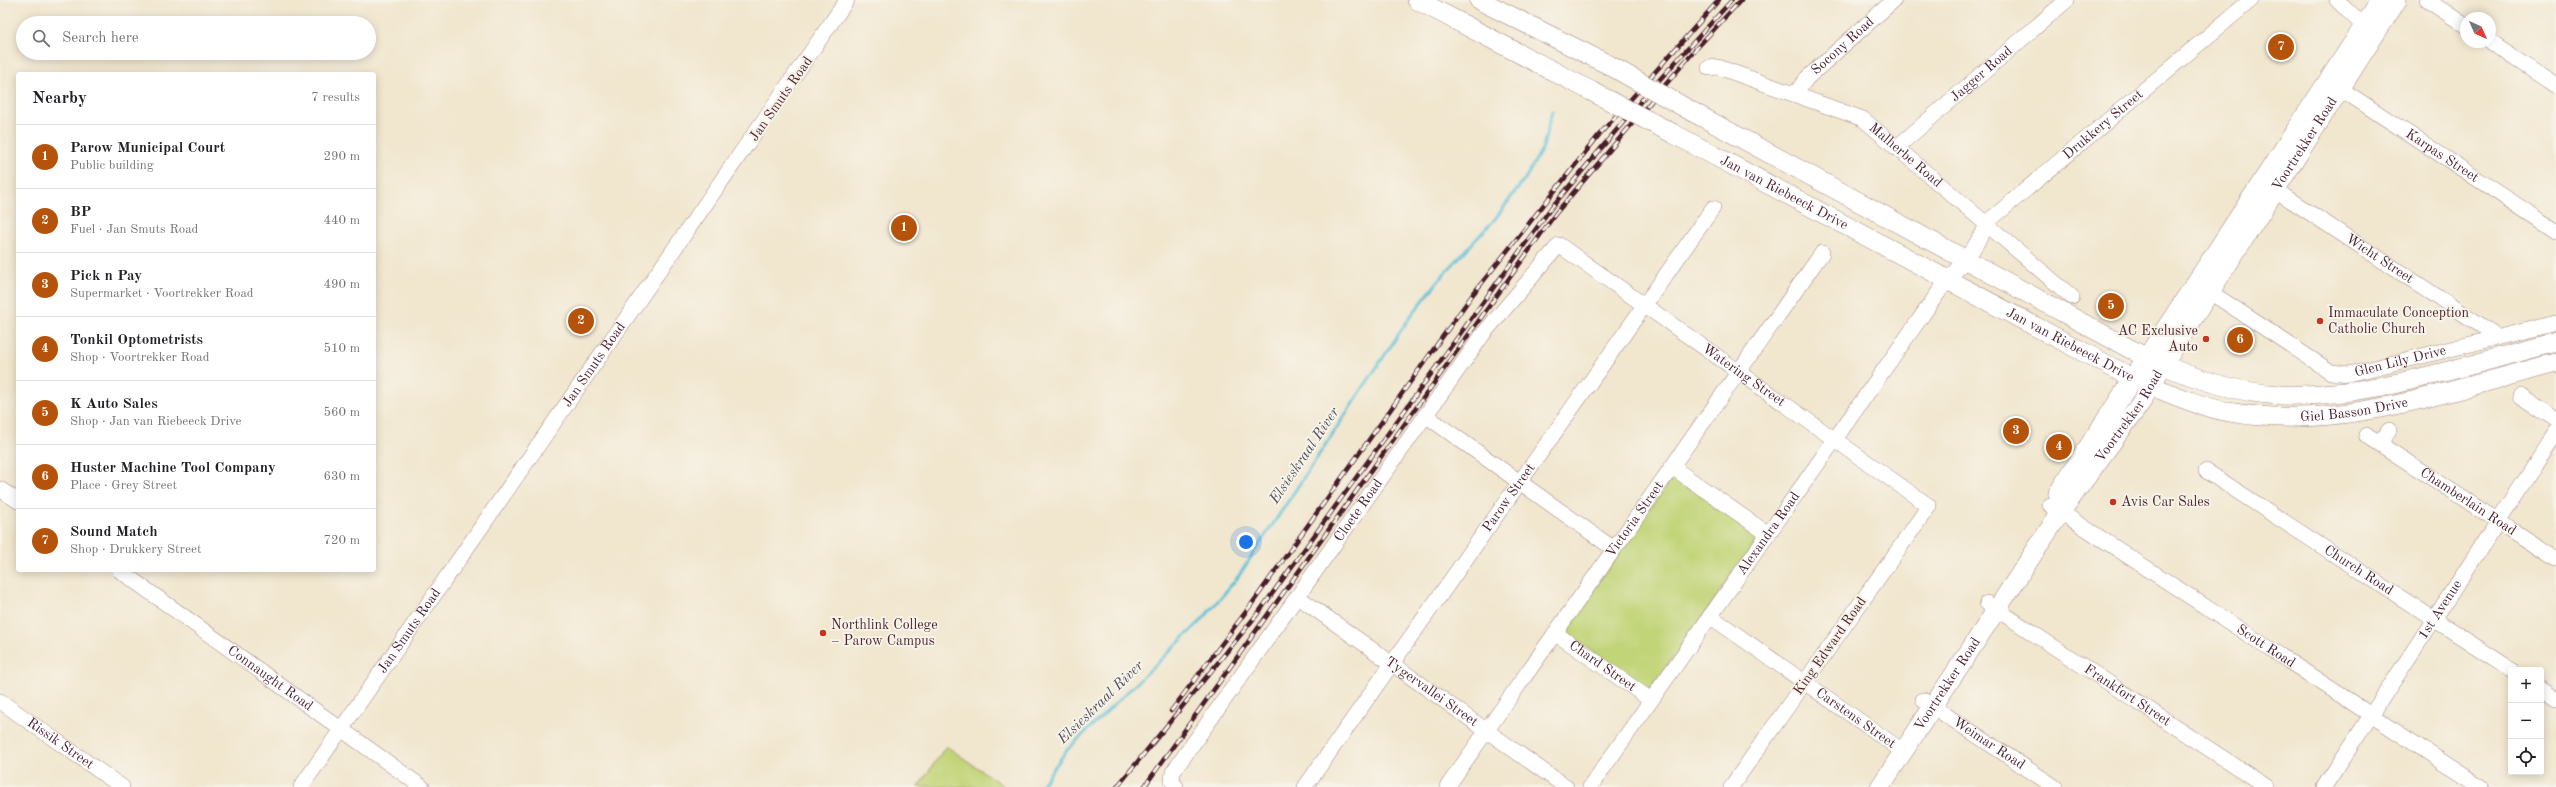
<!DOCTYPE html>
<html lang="en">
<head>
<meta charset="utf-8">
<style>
  :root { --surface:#fff; --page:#f2f2f2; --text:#202124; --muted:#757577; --line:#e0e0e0; --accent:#b45309 }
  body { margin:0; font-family:"Old Standard TT",serif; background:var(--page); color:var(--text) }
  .controls { position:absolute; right:12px; bottom:12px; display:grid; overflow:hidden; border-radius:4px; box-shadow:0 2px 10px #0003 }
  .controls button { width:36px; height:36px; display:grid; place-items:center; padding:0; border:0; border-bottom:1px solid var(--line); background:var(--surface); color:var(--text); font:20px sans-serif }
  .compass { position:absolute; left:2460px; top:12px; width:36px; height:36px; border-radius:50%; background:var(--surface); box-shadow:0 2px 10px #0003; rotate:135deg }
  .you { position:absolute; left:1246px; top:542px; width:14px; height:14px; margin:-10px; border:3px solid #fff; border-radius:50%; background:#1a73e8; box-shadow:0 0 0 6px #1a73e833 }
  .badge { display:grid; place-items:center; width:26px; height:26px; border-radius:50%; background:var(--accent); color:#fff; font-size:13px; font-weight:700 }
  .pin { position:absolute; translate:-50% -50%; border:2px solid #fff; box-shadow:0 1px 4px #0006 }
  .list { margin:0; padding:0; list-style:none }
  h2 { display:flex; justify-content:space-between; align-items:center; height:52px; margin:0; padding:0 16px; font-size:17px }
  h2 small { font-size:13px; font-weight:400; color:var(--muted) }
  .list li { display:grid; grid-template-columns:26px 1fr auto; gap:12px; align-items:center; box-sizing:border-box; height:64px; padding:0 16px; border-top:1px solid var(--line) }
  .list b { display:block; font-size:15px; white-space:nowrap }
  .list p { margin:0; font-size:13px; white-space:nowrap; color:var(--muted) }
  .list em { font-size:13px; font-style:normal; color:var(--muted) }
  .icon { flex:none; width:22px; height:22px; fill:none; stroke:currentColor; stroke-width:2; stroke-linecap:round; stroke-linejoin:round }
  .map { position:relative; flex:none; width:2556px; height:787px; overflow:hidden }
  .search { position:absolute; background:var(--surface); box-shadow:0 2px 10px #0003; left:16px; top:16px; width:360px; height:44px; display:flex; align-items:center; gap:10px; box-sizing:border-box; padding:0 14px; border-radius:22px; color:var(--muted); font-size:15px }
  .panel { position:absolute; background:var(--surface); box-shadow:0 2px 10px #0003; left:16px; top:72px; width:360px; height:500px; border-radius:4px }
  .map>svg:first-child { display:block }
</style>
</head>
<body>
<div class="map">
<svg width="2556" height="787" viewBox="0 0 2556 787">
  <rect width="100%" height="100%" fill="#f7f3e8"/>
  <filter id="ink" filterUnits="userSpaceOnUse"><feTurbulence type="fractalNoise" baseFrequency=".025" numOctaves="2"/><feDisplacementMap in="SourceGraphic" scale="8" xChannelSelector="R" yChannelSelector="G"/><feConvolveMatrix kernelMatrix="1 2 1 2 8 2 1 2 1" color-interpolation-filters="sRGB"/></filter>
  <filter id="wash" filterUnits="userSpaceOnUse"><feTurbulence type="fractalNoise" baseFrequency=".012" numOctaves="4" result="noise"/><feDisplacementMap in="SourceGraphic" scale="16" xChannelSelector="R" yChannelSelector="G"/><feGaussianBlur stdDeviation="0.9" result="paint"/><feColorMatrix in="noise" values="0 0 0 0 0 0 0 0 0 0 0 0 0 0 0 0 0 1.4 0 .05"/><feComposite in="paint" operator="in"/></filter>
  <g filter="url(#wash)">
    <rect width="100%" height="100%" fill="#f1e6ce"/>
    <path fill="#c1d477" stroke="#867a51" d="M1678,477L1758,534L1759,538L1649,691L1567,633L1566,629L1672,478Z
      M946,746L1005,787H918Z"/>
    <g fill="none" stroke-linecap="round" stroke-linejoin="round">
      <path stroke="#5cc1d9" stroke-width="3" d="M1040,787L1067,750L1202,620L1238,577L1410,317L1444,274L1495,219L1525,179L1543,147L1552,111"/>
    </g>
  </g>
  <g filter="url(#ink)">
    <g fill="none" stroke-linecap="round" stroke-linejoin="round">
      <g stroke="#9e827c" stroke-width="16">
        <g id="minor">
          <path d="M2337,0L2371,33"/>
          <path d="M2427,0L2466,26"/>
          <path d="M2490,42L2556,86"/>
          <path id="s1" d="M1709,68L1718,67L1863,119L2072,297"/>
          <path id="s2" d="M2332,83L2556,231"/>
          <path id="s3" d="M1795,94L1807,78L1894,0"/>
          <path id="s4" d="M1896,148L2067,0"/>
          <path id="s5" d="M2266,184L2491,332L2493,339"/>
          <path id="s6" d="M2210,292L2331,372L2349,374L2556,323"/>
          <path d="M2520,396L2556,420"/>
          <path d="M1425,415L1614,549"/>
          <path id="s7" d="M2366,435L2556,559"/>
          <path d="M2380,444L2389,430"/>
          <path d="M1672,467L1768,534"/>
          <path id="s8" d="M2206,471L2512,670"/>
          <path d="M0,489L18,501"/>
          <path id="s9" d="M2050,505L2481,787"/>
          <path id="s10" d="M119,570L422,787"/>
          <path id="s11" d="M1298,597L1566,787"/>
          <path id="s12" d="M1987,603L2267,787"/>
          <path id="s13" d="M1710,616L1904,752"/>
          <path id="s14" d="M1555,633L1651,700"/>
          <path d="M2541,689L2556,699"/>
          <path id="s15" d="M1923,700L2055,787"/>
          <path id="s16" d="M0,701L122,787"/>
          <path id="s17" d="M301,787L847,0"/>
          <path id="s18" d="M1176,787L1172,781L1173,772L1484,333L1559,245L1929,506L1731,787"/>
          <path id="s19" d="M1305,787L1713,208"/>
          <path id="s20" d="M1447,787L1822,253"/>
          <path id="s21" d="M1590,787L1938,293L1973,249L1991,219L2251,0"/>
          <path id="s22" d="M2324,787L2556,433"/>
        </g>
      </g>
      <g stroke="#9e827c" stroke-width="20">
        <g id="major">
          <path d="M1417,0L1591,91"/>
          <path d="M1479,0L1609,65"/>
          <path d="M1691,111L2147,358C2189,377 2234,393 2280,395C2373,398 2467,365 2556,342"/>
          <path id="s23" d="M1672,133L2134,379C2165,391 2196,406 2229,412C2340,432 2449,390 2556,363"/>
          <path d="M2058,493L2381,0"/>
          <path id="s24" d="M1880,787L2060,513L2140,404L2163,365L2397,0"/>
        </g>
      </g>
      <use href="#minor" stroke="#fff" stroke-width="15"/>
      <use href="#major" stroke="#fff" stroke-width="19"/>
      <g stroke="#4a1f2b" stroke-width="4.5">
        <path id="rail" d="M1171,711L1251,605L1473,294L1599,135L1719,0
          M1117,787L1259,612L1551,208L1651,89L1732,0
          M1144,787L1556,213L1695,50L1741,0"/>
      </g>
      <use href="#rail" stroke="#f7f3e8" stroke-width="3" stroke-dasharray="9" stroke-linecap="butt"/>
      <g stroke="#9e827c" stroke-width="20" stroke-linecap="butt">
        <path id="major-bridge" d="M1609,65L1691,111
          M1591,91L1672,133"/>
      </g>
      <use href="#major-bridge" stroke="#fff" stroke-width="19"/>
    </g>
  </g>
  <g fill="#c8321e" stroke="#f7f3e8" stroke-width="1.5">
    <circle cx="2320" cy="321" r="4"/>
    <circle cx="2206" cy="339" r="4"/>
    <circle cx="2113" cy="502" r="4"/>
    <circle cx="823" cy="633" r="4"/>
  </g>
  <g text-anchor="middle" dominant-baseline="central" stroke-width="4" stroke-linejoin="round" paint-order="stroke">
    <g font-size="14" fill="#4a1f2b" stroke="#f7f3e8">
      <text stroke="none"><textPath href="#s3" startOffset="68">Socony Road</textPath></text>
      <text stroke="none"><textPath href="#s4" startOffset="113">Jagger Road</textPath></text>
      <text transform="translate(781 99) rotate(-55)">Jan Smuts Road</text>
      <text stroke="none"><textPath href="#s21" startOffset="842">Drukkery Street</textPath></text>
      <text stroke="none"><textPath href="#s24" startOffset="771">Voortrekker Road</textPath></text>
      <text stroke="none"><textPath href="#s1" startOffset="219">Malherbe Road</textPath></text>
      <text stroke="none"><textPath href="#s2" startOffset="132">Karpas Street</textPath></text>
      <text stroke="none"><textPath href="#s23" startOffset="127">Jan van Riebeeck Drive</textPath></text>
      <text stroke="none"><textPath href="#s5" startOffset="136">Wicht Street</textPath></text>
      <text stroke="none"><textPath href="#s23" startOffset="451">Jan van Riebeeck Drive</textPath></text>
      <text stroke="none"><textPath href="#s6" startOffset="216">Glen Lily Drive</textPath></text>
      <text stroke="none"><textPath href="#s17" startOffset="514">Jan Smuts Road</textPath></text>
      <text stroke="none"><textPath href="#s18" startOffset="896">Watering Street</textPath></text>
      <text stroke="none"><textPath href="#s23" startOffset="750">Giel Basson Drive</textPath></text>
      <text stroke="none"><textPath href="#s24" startOffset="447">Voortrekker Road</textPath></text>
      <text stroke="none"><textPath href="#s19" startOffset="354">Parow Street</textPath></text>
      <text stroke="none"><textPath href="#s7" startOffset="122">Chamberlain Road</textPath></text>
      <text stroke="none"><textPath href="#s18" startOffset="337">Cloete Road</textPath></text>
      <text stroke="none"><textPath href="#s20" startOffset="327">Victoria Street</textPath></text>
      <text stroke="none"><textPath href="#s21" startOffset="310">Alexandra Road</textPath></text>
      <text stroke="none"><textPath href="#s8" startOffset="182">Church Road</textPath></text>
      <text stroke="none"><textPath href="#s22" startOffset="212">1st Avenue</textPath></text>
      <text stroke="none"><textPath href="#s17" startOffset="190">Jan Smuts Road</textPath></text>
      <text transform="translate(1830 646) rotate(-55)">King Edward Road</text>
      <text stroke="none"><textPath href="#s9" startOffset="258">Scott Road</textPath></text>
      <text stroke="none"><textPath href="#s14" startOffset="58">Chard Street</textPath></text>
      <text stroke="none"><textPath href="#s10" startOffset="186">Connaught Road</textPath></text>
      <text stroke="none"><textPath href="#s24" startOffset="123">Voortrekker Road</textPath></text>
      <text stroke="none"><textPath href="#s11" startOffset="164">Tygervallei Street</textPath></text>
      <text stroke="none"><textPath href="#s12" startOffset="168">Frankfort Street</textPath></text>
      <text stroke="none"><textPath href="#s13" startOffset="178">Carstens Street</textPath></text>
      <text stroke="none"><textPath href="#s16" startOffset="74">Rissik Street</textPath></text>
      <text stroke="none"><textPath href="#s15" startOffset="79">Weimar Road</textPath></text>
    </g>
    <g font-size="14" fill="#4a1f2b" stroke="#f7f3e8" text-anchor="start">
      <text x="2328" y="313">Immaculate Conception<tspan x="2328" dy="16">Catholic Church</tspan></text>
      <text x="2198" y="331" text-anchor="end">AC Exclusive<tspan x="2198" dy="16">Auto</tspan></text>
      <text x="2121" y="502">Avis Car Sales</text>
      <text x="831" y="625">Northlink College<tspan x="831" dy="16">– Parow Campus</tspan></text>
    </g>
    <g font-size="15" font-style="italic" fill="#4f505f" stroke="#f7f3e8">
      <text transform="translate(1305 456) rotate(-56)">Elsieskraal River</text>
      <text transform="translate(1101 703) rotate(-44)">Elsieskraal River</text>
    </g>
  </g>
</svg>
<div class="controls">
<button>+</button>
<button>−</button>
<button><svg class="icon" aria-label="locate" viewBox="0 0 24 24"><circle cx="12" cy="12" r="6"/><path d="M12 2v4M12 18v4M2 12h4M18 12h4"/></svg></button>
</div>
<svg class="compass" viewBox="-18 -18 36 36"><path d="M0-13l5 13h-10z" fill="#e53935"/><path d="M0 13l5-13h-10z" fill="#757577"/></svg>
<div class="you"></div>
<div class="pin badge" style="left:904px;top:228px">1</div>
<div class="pin badge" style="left:581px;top:321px">2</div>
<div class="pin badge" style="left:2016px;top:431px">3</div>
<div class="pin badge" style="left:2059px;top:447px">4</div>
<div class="pin badge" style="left:2111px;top:306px">5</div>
<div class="pin badge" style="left:2240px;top:340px">6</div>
<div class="pin badge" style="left:2281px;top:47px">7</div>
<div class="search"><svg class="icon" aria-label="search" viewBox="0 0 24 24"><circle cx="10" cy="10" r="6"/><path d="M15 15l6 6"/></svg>Search here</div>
<section class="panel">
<h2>Nearby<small>7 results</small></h2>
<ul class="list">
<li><span class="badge">1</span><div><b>Parow Municipal Court</b><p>Public building</p></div><em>290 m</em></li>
<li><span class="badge">2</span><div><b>BP</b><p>Fuel · Jan Smuts Road</p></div><em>440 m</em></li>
<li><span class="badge">3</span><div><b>Pick n Pay</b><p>Supermarket · Voortrekker Road</p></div><em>490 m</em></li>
<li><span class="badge">4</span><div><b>Tonkil Optometrists</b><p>Shop · Voortrekker Road</p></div><em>510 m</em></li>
<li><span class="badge">5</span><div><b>K Auto Sales</b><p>Shop · Jan van Riebeeck Drive</p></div><em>560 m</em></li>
<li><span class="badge">6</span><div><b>Huster Machine Tool Company</b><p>Place · Grey Street</p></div><em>630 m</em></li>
<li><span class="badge">7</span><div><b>Sound Match</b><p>Shop · Drukkery Street</p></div><em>720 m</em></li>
</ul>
</section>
</div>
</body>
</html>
